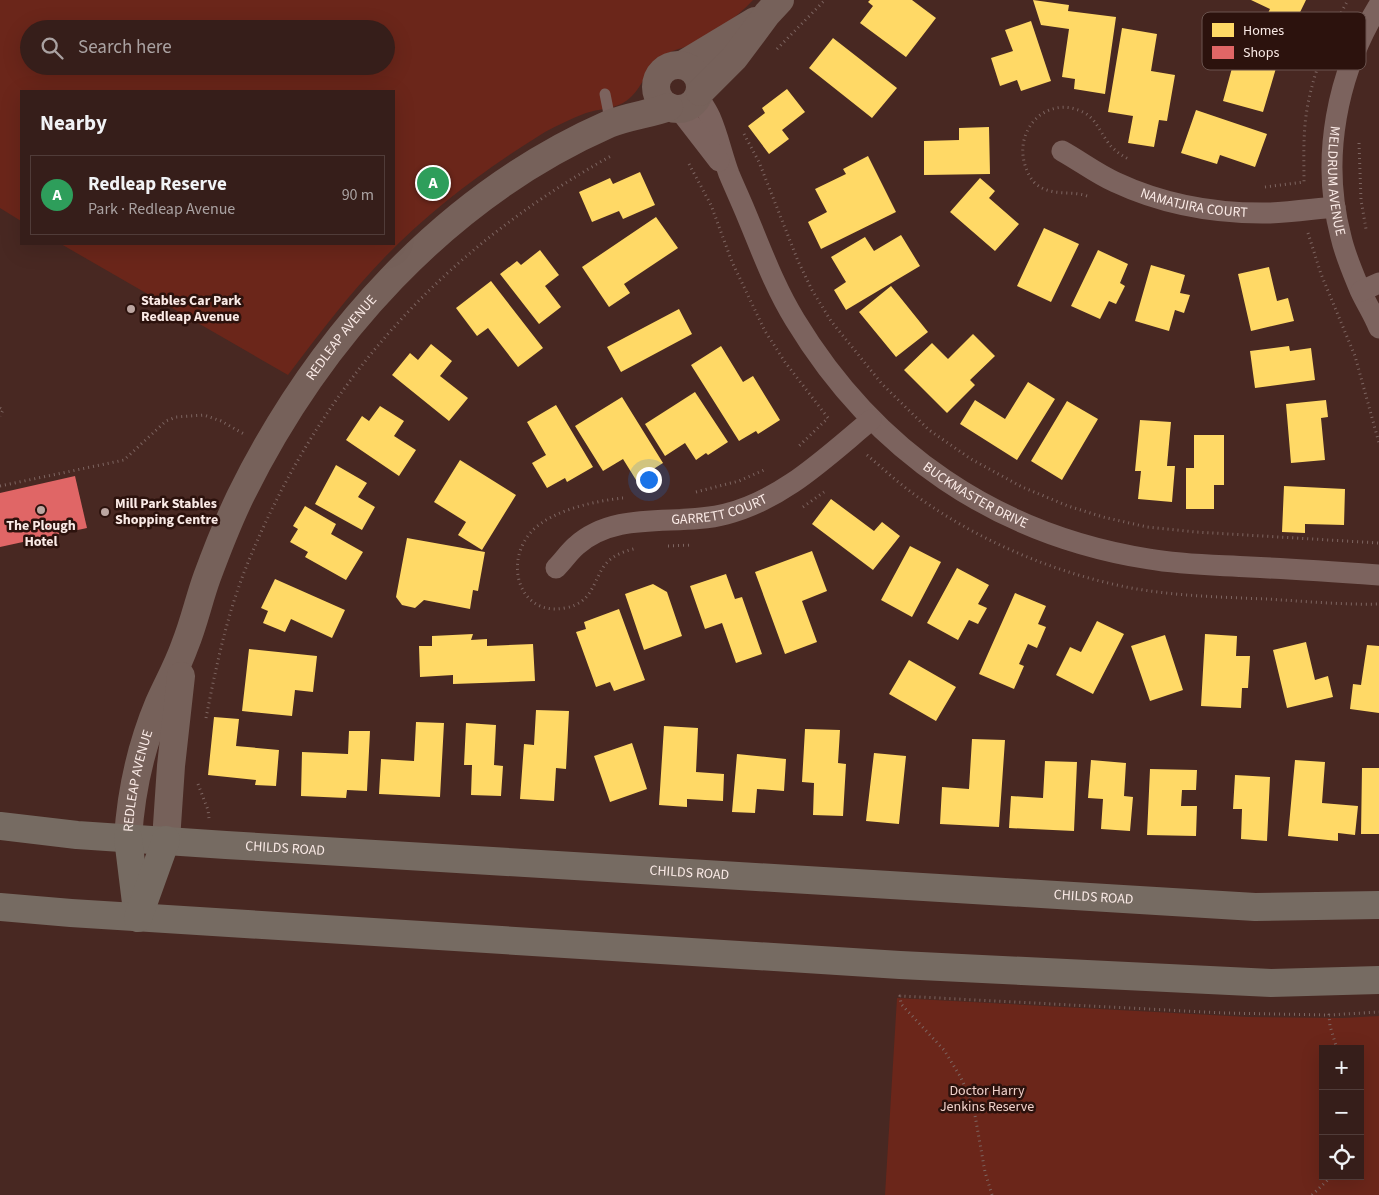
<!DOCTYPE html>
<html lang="en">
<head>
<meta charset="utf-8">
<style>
  :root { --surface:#361e1a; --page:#412b27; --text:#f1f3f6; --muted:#aaa2a2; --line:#503c39; --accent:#bca6a1 }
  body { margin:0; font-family:"Source Sans 3",sans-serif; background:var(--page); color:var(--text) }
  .controls { position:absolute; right:15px; bottom:15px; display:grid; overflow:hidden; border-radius:0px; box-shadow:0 5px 20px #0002 }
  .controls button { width:45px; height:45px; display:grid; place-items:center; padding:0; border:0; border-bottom:1px solid var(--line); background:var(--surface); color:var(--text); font:25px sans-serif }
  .you { position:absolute; left:648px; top:479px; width:18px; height:18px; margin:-12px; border:4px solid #fff; border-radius:50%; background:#1a73e8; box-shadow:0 0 0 8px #1a73e833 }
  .badge { display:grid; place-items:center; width:32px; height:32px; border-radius:50%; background:var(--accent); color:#fff; font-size:16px; font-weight:700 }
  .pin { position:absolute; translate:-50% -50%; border:2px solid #fff; box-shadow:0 1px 5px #0006 }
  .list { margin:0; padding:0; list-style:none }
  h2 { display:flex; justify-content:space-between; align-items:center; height:65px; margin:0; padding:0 20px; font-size:21px }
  h2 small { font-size:16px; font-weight:400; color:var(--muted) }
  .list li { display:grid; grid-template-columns:32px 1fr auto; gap:15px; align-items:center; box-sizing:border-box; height:80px; margin:0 10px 10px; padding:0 10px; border:1px solid var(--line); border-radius:0px }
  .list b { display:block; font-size:19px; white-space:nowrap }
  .list p { margin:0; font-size:16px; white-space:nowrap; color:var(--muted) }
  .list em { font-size:16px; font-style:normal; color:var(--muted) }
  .icon { flex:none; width:28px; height:28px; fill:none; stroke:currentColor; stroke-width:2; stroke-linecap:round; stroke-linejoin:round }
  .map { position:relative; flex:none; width:1379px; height:1195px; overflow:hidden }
  .search { position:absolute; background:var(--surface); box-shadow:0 5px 20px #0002; left:20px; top:20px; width:375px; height:55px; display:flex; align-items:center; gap:12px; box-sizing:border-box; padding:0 18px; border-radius:28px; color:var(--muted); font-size:19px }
  .panel { position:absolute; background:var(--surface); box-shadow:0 5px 20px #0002; left:20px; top:90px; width:375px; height:155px; border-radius:0px }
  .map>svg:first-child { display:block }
</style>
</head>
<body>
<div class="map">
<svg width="1379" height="1195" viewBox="0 0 1379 1195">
  <rect width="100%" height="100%" fill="#482822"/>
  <path fill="#6b261a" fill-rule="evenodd" d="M0,0H753C736,18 715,34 692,44C682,49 670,50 661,57C644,71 643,91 623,103C612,109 598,109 586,113C573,118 558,125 545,132C488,167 431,209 384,258C349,294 319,334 288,375L61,244H394V91H21V221L0,208ZM29,29H386V66H29Z
    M897,998L1248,1017L1342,1018L1379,1016V1195H885ZM1323,1049H1360V1176H1323Z"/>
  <path fill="#ffd966" d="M870,0H912L936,18L906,57L860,23L873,6L868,2Z
    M1033,0L1069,5L1068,11L1116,17L1105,94L1074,89L1075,79L1062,77L1069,29L1041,25Z
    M1251,0H1306L1287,39L1261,27L1270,9Z
    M1031,21L1051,81L1021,91L1017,80L1000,86L991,58L1013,51L1005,30Z
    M1122,28L1157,34L1151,71L1175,75L1167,121L1159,120L1154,147L1128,143L1133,116L1108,112Z
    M833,38L897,88L872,118L809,68Z
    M1238,46L1279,58L1263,112L1223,101Z
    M787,89L805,112L782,130L789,139L769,154L748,126L765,113L762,108Z
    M1196,110L1267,134L1255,167L1220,155L1217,164L1181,153Z
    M989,127L990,174L924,175V141L959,140V128Z
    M868,156L896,212L821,249L808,222L827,212L815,189L846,174L843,169Z
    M640,172L655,205L623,219L619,211L592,222L579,192L610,178L613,184Z
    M980,178L995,191L989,198L1019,224L995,251L950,212Z
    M656,217L678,248L624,284L630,293L609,307L582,267Z
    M1044,228L1079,244L1051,302L1017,286Z
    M901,235L920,266L846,310L834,290L846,282L831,257L865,237L874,251Z
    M540,250L559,275L545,286L561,307L539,324L500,274L517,261L521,265Z
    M1098,250L1128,264L1120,283L1125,286L1116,304L1109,301L1100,319L1071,306Z
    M1151,265L1185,275L1180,293L1190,295L1184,313L1175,310L1169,331L1135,321Z
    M1269,267L1277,301L1288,298L1294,321L1251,331L1238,274Z
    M491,281L543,348L518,367L488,328L477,336L456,308Z
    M891,286L928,332L896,357L859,312Z
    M679,309L692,334L621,372L607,347Z
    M973,334L995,356L970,380L975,385L947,413L904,370L932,343L948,359Z
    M431,344L452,361L440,376L468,398L449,421L392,375L410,353L418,360Z
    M721,346L743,382L753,376L780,420L758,434L756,431L739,441L691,365Z
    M1289,346L1290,351L1311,348L1315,380L1255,388L1250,351Z
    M1028,382L1055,399L1017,460L960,424L975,400L1005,419Z
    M695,392L728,442L708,455L706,453L696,460L685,443L665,456L645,424Z
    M622,397L663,463L636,480L623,459L603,471L575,426Z
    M1326,400L1328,417L1321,418L1325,460L1291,463L1286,404Z
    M1067,401L1098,419L1062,480L1031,461Z
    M556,405L593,467L567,482L565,478L547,488L532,463L546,455L527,422Z
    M380,406L404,421L394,436L416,450L399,476L346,440L362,416L369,421Z
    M1140,420L1171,422L1167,466H1175L1172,502L1138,499L1141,471H1135Z
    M1194,435H1224V485H1214V509H1186V468H1194Z
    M460,460L516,495L482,550L458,535L466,522L434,502Z
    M336,465L367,483L358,497L375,507L362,530L315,504Z
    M1284,486L1345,489L1344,525L1305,524V533L1282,532Z
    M831,499L874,531L882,522L900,536L873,570L812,524Z
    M305,506L336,524L331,534L363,552L346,580L305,557L308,552L290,542L298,529L293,526Z
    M407,538L485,552L478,591L473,590L470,609L424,600L415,608L402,605L396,597Z
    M910,546L941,562L912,617L881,600Z
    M812,551L827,591L802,601L817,642L785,654L755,572Z
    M957,568L989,585L978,604L987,608L978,624L969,620L958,640L927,623Z
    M726,574L735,599L742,597L762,654L736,663L722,623L705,629L690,586Z
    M275,579L345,610L332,638L291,619L285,632L263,623L268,611L261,608Z
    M653,584L667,592L682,636L644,650L625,594Z
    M1015,593L1046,606L1038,624L1046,627L1037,648L1028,644L1019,664L1024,666L1014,689L979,674Z
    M619,609L645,680L614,691L610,682L596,687L576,632L586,629L584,622Z
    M1097,621L1124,634L1093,694L1056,675L1070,647L1081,652Z
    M473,634L471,640L487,639V646L533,644L535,681L453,684V675L420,677L419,646H432V636Z
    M1205,634L1237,636L1236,656H1250L1248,688H1242L1241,708L1201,706Z
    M1165,635L1183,690L1150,701L1131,646Z
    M1306,642L1315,680L1328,676L1333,697L1287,708L1273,650Z
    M1367,645L1379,646V713L1350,709L1353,684L1361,685Z
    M249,649L317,656L313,692L295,690L292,716L242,711Z
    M909,660L956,687L936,721L889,694Z
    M536,710L569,711L566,769L556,768L554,801L520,799L524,744L534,745Z
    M214,717L239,719L236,746L279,750L276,786L255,785L256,780L208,775Z
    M416,722L444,723L440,797L379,794L381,759L414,761Z
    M466,723L496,725L494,765L503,766L501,796L471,795L472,765H464Z
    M664,726L698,728L696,772L724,774L723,801L687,799V807L659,805Z
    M805,729L840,730L838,763L846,764L843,816L813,815L814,783L802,782Z
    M349,731H370L367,791L347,790L346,798L301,796L302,752L348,754Z
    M972,739L1005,740L999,827L940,824L942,787L969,789Z
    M632,743L647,789L610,802L594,756Z
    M874,753L906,756L899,824L866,821Z
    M737,754L786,759L784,791L757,789L755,813L732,812Z
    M1091,760L1126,763L1124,796L1133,797L1130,831L1101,829L1103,799L1088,798Z
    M1295,760L1325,762L1322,803L1358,806L1355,835L1338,833V841L1288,836Z
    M1045,761L1077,762L1074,831L1009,828L1011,796L1043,798Z
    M1362,768H1379V834H1361Z
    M1150,769L1197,770L1196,790H1182L1181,806H1197L1196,836L1147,835Z
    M1235,775L1270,777L1267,841L1241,839L1242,809H1233Z"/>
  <path fill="#e06666" d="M75,476L87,528L0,547V493Z"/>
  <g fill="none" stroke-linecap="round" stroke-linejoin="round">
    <path stroke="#7d6561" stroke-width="3" stroke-dasharray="1 4" stroke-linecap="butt" d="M777,49L825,0
      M744,134L759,162L798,261L812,290L831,321L882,384L929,430L971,459L1022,487L1068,506L1103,517L1147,527L1196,532L1379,543
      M1359,143L1361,200L1366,229
      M689,164L711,205L732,262L765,331L785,362L828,418L798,447
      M1265,187L1304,182C1304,160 1303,138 1306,116C1311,77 1329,34 1348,0
      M1087,196C1070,190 1052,197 1036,184C1031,180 1028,173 1026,168C1012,131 1046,94 1083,112C1096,119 1099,130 1107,141C1113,150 1121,155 1130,160
      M1308,233L1321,274L1355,356L1379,443
      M0,408L3,410L0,416
      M867,455C880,466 893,478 907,489C970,537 1048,571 1126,587C1172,596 1219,597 1266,599C1303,601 1341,605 1379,604
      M0,486L124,460L166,421L176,417L204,415L221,421L244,434
      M696,492L739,481L764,470
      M623,498C595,501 552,510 532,531C503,562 519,617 565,608C592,603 592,584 604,566C612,555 625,551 637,548
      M803,507L824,492
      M668,546L692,545
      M206,718C216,667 227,614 247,565C320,385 442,250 611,156
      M198,784L208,810L209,818
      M1337,1049L1330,1026L1329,1015L1379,1012
      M992,1195L985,1172L973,1104L960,1076L944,1050L901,1004L900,996L1224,1013L1329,1015
      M1312,1195L1332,1176"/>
    <path stroke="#7c635e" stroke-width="11" d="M605,94L611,124"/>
    <g stroke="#7c635e" stroke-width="21">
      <path id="s1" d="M1379,5C1337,73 1320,158 1341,237C1345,255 1353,273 1360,290C1366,303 1374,315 1379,328"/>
      <path id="s2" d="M698,97C702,103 707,110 710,117C718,135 722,155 729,174C734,186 740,199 745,211C761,249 774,286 795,320C875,452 997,535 1149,559C1183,565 1217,565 1250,567C1293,569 1336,572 1379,575"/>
      <path d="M678,108L719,161"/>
      <path id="s3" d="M1062,151C1080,161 1097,174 1115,182C1164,205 1216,214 1270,213C1292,212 1313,209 1335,207"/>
      <path d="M1361,291L1379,283"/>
      <path id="s4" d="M556,568C563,561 569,552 576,546C617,509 678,527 726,514C784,499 826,457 871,420"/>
    </g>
    <g stroke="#76615a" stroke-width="28">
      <path d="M682,65L755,21"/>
      <circle cx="678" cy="87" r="22"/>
      <path d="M700,92L735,57L767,14L780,0"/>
      <path id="s5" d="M128,838C131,791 141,746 159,703C168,683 178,665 185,645C194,623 199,599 207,577C217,550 228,522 240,497C318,338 445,196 609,124C628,116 650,114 669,107"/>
      <path d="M166,840L171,766L181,676"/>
    </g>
    <g stroke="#766b62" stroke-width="28">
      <path id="s6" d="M0,826L77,835L226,845L1255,907L1379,905"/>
      <path d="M128,838L137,911"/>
      <path d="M0,907L71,913L900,965L1271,983L1379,980"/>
      <path d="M138,918L166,840"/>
    </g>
  </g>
  <g fill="#bca6a1" stroke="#2c120d" stroke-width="2">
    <circle cx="131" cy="309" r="5"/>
    <circle cx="41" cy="510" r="5"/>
    <circle cx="105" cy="512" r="5"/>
  </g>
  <g text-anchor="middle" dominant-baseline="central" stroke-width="5" stroke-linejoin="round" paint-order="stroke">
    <g font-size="14" fill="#faeae6" stroke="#2c120d">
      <text stroke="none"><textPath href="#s1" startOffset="185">MELDRUM AVENUE</textPath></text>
      <text stroke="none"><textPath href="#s3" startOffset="144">NAMATJIRA COURT</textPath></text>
      <text stroke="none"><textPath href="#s5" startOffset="550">REDLEAP AVENUE</textPath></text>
      <text stroke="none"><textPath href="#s2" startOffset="499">BUCKMASTER DRIVE</textPath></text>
      <text stroke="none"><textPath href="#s4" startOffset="180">GARRETT COURT</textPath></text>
      <text stroke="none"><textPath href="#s5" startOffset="58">REDLEAP AVENUE</textPath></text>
      <text stroke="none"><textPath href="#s6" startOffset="286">CHILDS ROAD</textPath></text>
      <text stroke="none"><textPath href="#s6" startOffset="691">CHILDS ROAD</textPath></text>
      <text stroke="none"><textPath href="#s6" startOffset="1096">CHILDS ROAD</textPath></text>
    </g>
    <g font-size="14" font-weight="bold" fill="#faeae6" stroke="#2c120d" text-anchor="start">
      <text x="141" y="301">Stables Car Park<tspan x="141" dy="16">Redleap Avenue</tspan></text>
      <text x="115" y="504">Mill Park Stables<tspan x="115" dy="16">Shopping Centre</tspan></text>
      <text x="41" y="526" text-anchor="middle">The Plough<tspan x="41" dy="16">Hotel</tspan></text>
    </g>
    <g font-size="14" fill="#f1d2cb" stroke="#2c120d">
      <text x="987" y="1091">Doctor Harry<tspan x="987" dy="16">Jenkins Reserve</tspan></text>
    </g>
  </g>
  <rect x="1202" y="12" width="164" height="58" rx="8" fill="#2c120d" stroke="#6a534e" stroke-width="1"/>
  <rect x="1212" y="23" width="22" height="14" fill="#ffd966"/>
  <rect x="1212" y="46" width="22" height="13" fill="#e06666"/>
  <g font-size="14" fill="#faeae6">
    <text x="1243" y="35">Homes</text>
    <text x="1243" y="57">Shops</text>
  </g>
</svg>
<div class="controls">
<button>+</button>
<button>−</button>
<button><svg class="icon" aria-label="locate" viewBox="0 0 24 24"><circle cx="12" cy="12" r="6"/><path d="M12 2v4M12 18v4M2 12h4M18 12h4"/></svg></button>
</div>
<div class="you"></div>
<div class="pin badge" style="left:433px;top:183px;background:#2e9e5b">A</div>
<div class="search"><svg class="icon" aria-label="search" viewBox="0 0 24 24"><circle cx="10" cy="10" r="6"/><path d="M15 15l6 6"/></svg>Search here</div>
<section class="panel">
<h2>Nearby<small></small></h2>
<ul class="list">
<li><span class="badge" style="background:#2e9e5b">A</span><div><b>Redleap Reserve</b><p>Park · Redleap Avenue</p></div><em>90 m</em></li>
</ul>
</section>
</div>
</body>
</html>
